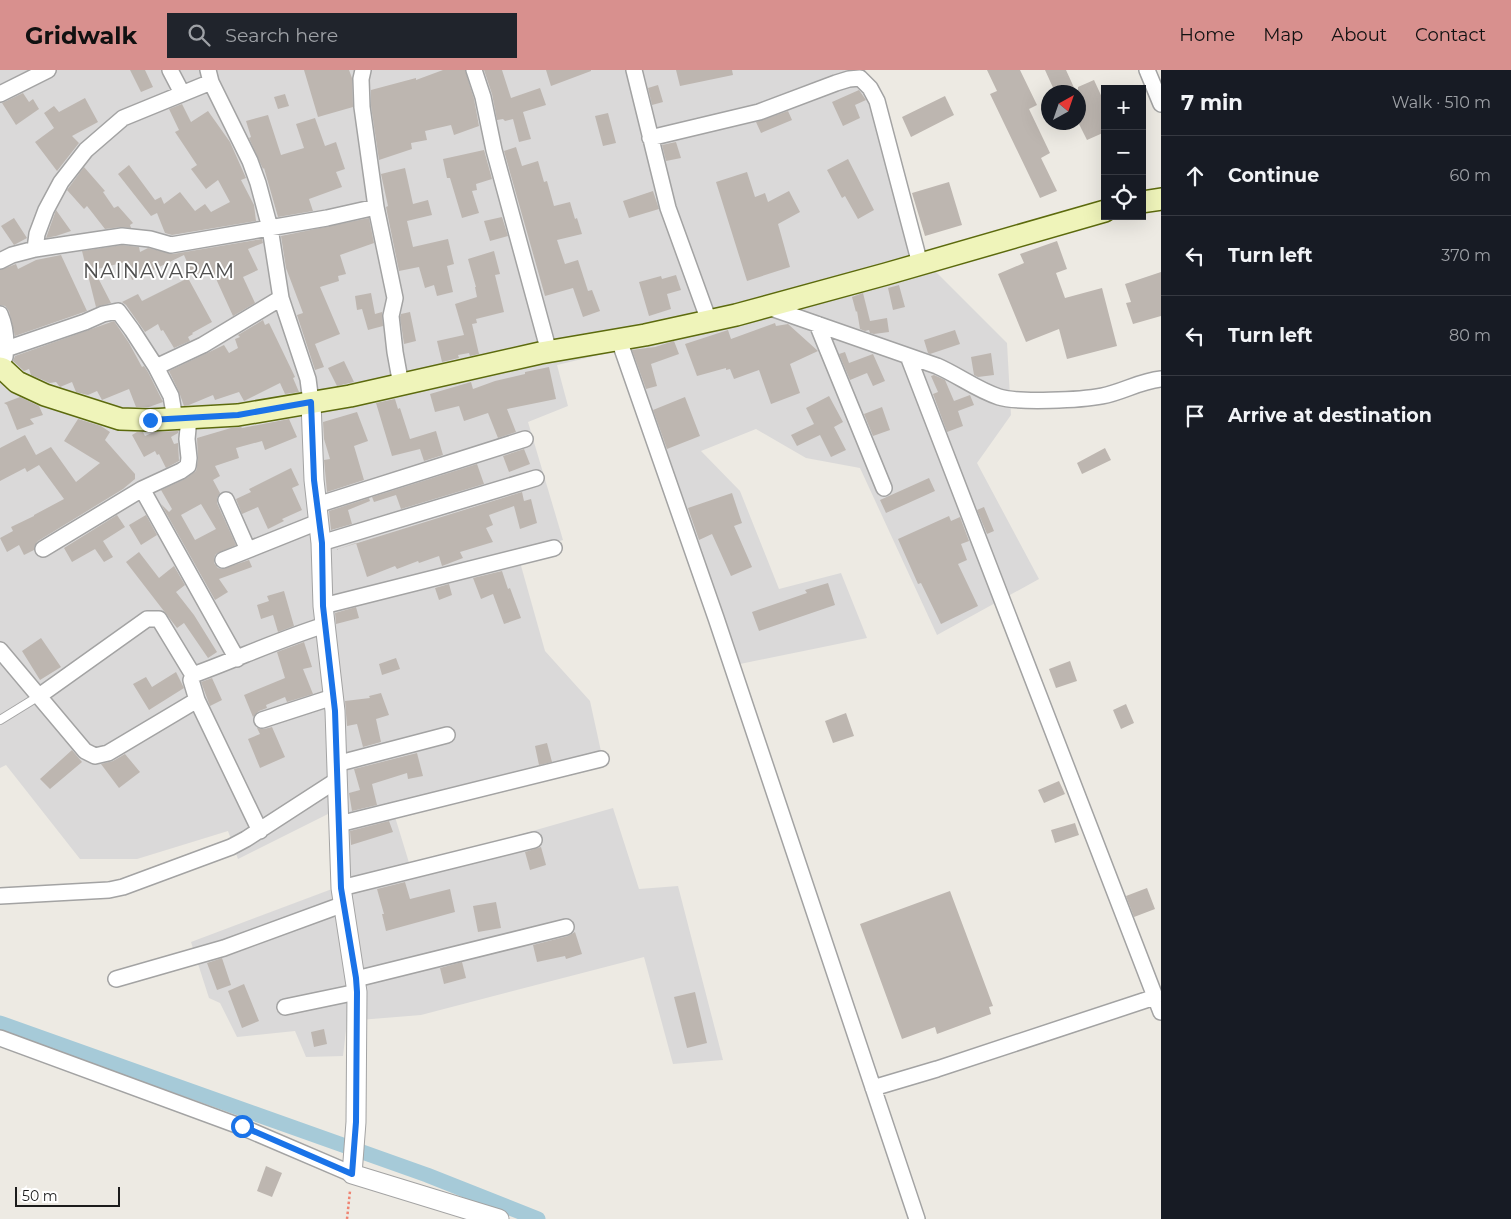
<!DOCTYPE html>
<html lang="en">
<head>
<meta charset="utf-8">
<style>
  :root { --surface:#171b24; --page:#20242c; --text:#f1f3f6; --muted:#9ea1a6; --line:#363941; --accent:#d8908e }
  body { margin:0; font-family:Montserrat,sans-serif; background:var(--page); color:var(--text) }
  .controls { position:absolute; right:15px; top:15px; display:grid; overflow:hidden; border-radius:0px; box-shadow:0 5px 20px #0002 }
  .controls button { width:45px; height:45px; display:grid; place-items:center; padding:0; border:0; border-bottom:1px solid var(--line); background:var(--surface); color:var(--text); font:25px sans-serif }
  .compass { position:absolute; left:1041px; top:15px; width:45px; height:45px; border-radius:50%; background:var(--surface); box-shadow:0 5px 20px #0002; rotate:40deg }
  .scale { position:absolute; left:15px; bottom:12px; width:105px; box-sizing:border-box; padding-left:5px; border:2px solid #1c1c1c; border-top:0; font-size:14px; line-height:18px; white-space:nowrap; color:#1c1c1c; -webkit-text-stroke:4px #fff; paint-order:stroke }
  .stop { position:absolute; width:15px; height:15px; margin:-11px; border:4px solid #1a73e8; border-radius:50%; background:#fff }
  .stop.end { background:#1a73e8; border-color:#fff; box-shadow:0 1px 5px #0008 }
  .list { margin:0; padding:0; list-style:none }
  h2 { display:flex; justify-content:space-between; align-items:center; height:65px; margin:0; padding:0 20px; font-size:21px }
  h2 small { font-size:16px; font-weight:400; color:var(--muted) }
  .list li { display:grid; grid-template-columns:32px 1fr auto; gap:15px; align-items:center; box-sizing:border-box; height:80px; padding:0 20px; border-top:1px solid var(--line) }
  .list b { display:block; font-size:19px; white-space:nowrap }
  .list em { font-size:16px; font-style:normal; color:var(--muted) }
  .icon { flex:none; width:28px; height:28px; fill:none; stroke:currentColor; stroke-width:2; stroke-linecap:round; stroke-linejoin:round }
  .map { position:relative; flex:none; width:1161px; height:1149px; overflow:hidden }
  header { display:flex; align-items:center; gap:30px; box-sizing:border-box; height:70px; padding:0 25px; background:var(--accent); color:#111 }
  header strong { font-size:24px }
  nav { display:flex; gap:28px; margin-inline-start:auto; font-size:18px }
  .search { width:350px; height:45px; background:var(--page); display:flex; align-items:center; gap:12px; box-sizing:border-box; padding:0 18px; border-radius:0px; color:var(--muted); font-size:19px }
  main { display:flex }
  aside { flex:1; background:var(--surface) }
  .map>svg:first-child { display:block }
</style>
</head>
<body>
<header>
<strong>Gridwalk</strong>
<div class="search"><svg class="icon" aria-label="search" viewBox="0 0 24 24"><circle cx="10" cy="10" r="6"/><path d="M15 15l6 6"/></svg>Search here</div>
<nav><a>Home</a><a>Map</a><a>About</a><a>Contact</a></nav>
</header>
<main>
<div class="map">
<svg width="1161" height="1149" viewBox="0 0 1161 1149">
  <rect width="100%" height="100%" fill="#edeae3"/>
  <path fill="#dad9d9" d="M0,0H865L879,32L926,192L1007,273L1011,345L977,393L1039,509L937,565L860,398L806,388L756,359L701,381L740,421L779,519L841,503L867,568L735,595L624,279L557,295L568,336L528,352L563,470L518,485L545,581L590,631L602,686L392,737L410,796L613,738L639,819L678,816L723,990L673,994L644,887L421,945L347,951L343,986L306,987L295,961L237,967L220,933L209,928L191,872L340,816L330,743L238,789L228,761L137,789H80L6,695L0,698Z"/>
  <g fill="none" stroke-linecap="round" stroke-linejoin="round">
    <path stroke="#a6cad8" stroke-width="15" d="M0,953L427,1105L538,1149"/>
  </g>
  <path fill="#bdb6b0" fill-rule="evenodd" d="M130,0H145L153,17L141,22Z
    M304,0H349L352,8L353,37L318,47Z
    M443,0H465L474,29L479,56L454,65L451,55L425,61L427,70L411,73L412,79L379,90L371,36V20L416,8V10Z
    M484,0H502L511,28L540,18L546,35L523,42L531,69L519,72L513,49L505,51L503,49L497,50L492,24Z
    M546,0H591V1L551,16Z
    M676,0H732L733,5L680,16Z
    M987,0H1020L1037,35L1029,39L1050,83L1041,88L1057,121L1040,128L990,24L997,21Z
    M1045,0H1066L1076,22H1055Z
    M1094,10L1105,34V62L1087,70L1078,52V17Z
    M658,15L663,32L652,35L648,18Z
    M859,20L866,30L855,35L860,48L843,56L832,32Z
    M23,23L29,32L33,29L39,39L16,55L2,33Z
    M285,24L289,36L278,39L274,27Z
    M945,26L954,45L911,67L902,47Z
    M85,28L98,52L72,66L79,73L57,101L35,72L54,58L44,43L54,36L59,42Z
    M182,34L191,52L208,41L230,72L246,108L241,110L254,135L256,151L172,165L165,163L157,143L151,146L118,104L129,95L155,130L161,127L164,134L180,122L195,141L205,134L211,142L230,132L218,110L206,119L191,99L197,95L175,62L179,60L169,39Z
    M788,41L792,50L761,63L756,52Z
    M608,43L616,73L603,76L595,46Z
    M268,45L281,85L304,78L296,54L315,48L325,76L336,72L345,99L336,102L342,117L309,129L313,141L278,147L264,98L263,99L249,68L251,67L246,51Z
    M676,72L681,88L666,91L662,75Z
    M516,77L522,96L538,91L544,112L547,111L554,136L570,132L575,149L577,148L582,164L557,170L565,194L578,190L588,221L592,220L600,241L583,247L573,218L545,226L504,81Z
    M484,80L492,109L476,114L477,120L472,121L479,143L462,148L450,108H447L443,89Z
    M848,89L874,140L858,149L845,126L842,128L827,100Z
    M84,97L105,121L103,122L114,138L118,136L133,153L130,155L131,158L121,157L105,159L87,136L84,139L67,120Z
    M405,98L413,134L428,130L432,145L407,151L413,177L448,169L454,194L447,196L453,222L437,226L434,215L425,218L419,197L399,201L386,137L388,136L381,104Z
    M747,102L755,127L765,123L768,132L789,121L800,142L778,154L790,197L747,211L716,112Z
    M949,112L962,155L925,166L912,123Z
    M653,121L659,139L629,148L623,131Z
    M56,140L71,161L56,166L46,168Z
    M502,147L508,166L490,171L484,151Z
    M14,148L27,168L14,175L1,156Z
    M369,148L374,173L340,185L346,204L338,206L339,211L320,217L340,264L315,274L324,297L315,300L297,245L303,243L286,198L281,166Z
    M262,169L263,173L248,179L258,200L243,207L255,233L233,246L212,200L209,201L208,199L193,206L184,185L132,210L125,192L94,200L111,233L96,237L82,181L122,175L139,177L140,182L148,178L173,184Z
    M1057,171L1067,199L1056,203L1065,228L1102,218L1117,276L1067,289L1059,259L1026,272L998,204L1024,193L1020,184Z
    M494,181L500,204L495,205L504,242L476,249L477,253L472,254L479,284L470,286L469,283L458,285L459,288L442,292L437,271L464,265L455,234L477,227L475,217H476L468,189Z
    M61,185L87,241L15,266L9,241L5,236L0,235V200L16,194L18,199L36,190Z
    M1161,202V246L1133,254L1126,233L1131,232L1125,214Z
    M676,205L681,220L667,224L671,239L649,246L639,212L661,206L662,209Z
    M188,208L212,252L192,263L193,264L188,267L190,271L174,278L163,260L161,261L158,254L145,262L126,235L122,232L138,224L142,231Z
    M899,215L905,237L893,240L888,218Z
    M371,223L375,244L382,242L383,256L368,260L362,239L357,240L355,226Z
    M863,223L870,251L887,248L889,262L874,264L870,263L869,260L865,261L860,259L857,241L856,242L852,227Z
    M410,242L416,271L404,274L400,247L401,244Z
    M263,250L265,255L269,253L295,307L293,308L299,322L285,324L280,313L244,331L239,322L215,330L213,325L189,335L184,336L179,322L169,301L224,275L229,283L238,278L235,269L240,267L238,265Z
    M114,251L129,273L142,297L144,296L148,302L163,332L149,337H136L129,319L102,330L97,321L88,325L76,322L72,312L60,317L56,312L50,313L31,305L29,299L24,301L13,291L15,286Z
    M775,253L776,256L788,254L818,281L790,294L800,323L771,334L759,300L734,309L730,299L726,300V298L697,306L685,274L728,260L731,269Z
    M955,260L960,274L930,284L928,283L924,270Z
    M674,271L679,284L651,294L657,316L646,319L632,280L655,277Z
    M845,282L849,293L873,284L885,311L873,316L867,303L850,310L839,284Z
    M991,283L994,305L978,307L974,305L971,287Z
    M344,291L354,312L337,316L328,298Z
    M549,297L556,329L507,339L516,362L498,368L488,343L464,351L459,336L435,342L430,324L471,312L473,319L495,311L525,304V302Z
    M934,305L945,310L954,331L970,325L974,335L958,341L963,356L947,362L933,324L938,322L931,306Z
    M829,326L843,352L834,357L846,380L831,387L820,365L797,376L791,365L814,354L806,338Z
    M20,327L39,336L43,345L30,349L34,354L17,360L7,335L4,333Z
    M685,327L700,366L667,379L653,340Z
    M395,329L398,339L400,338L410,369L436,361L443,385L424,391L420,379L392,386L376,333Z
    M882,337L890,360L873,366L864,344Z
    M357,342L368,371L354,376L364,410L327,422L324,390L330,389L324,369L323,352Z
    M78,349L101,356L110,362L105,370L135,404V409L123,419L38,471L35,475L34,480L24,485L19,475L7,482L0,468L13,461L11,457L34,446V445L64,429L39,395L27,402L25,398L0,411V378L25,365L36,385L51,377L76,412L100,393L64,371Z
    M289,349L297,367L265,380L262,371L236,378L239,388L215,396L220,406L213,410L220,423L217,428V433L236,475L216,484L214,488V493L218,498L222,499L249,490L252,497L219,509L228,522L215,530L161,434L169,442L172,439L161,420L185,409L196,401L198,389L197,368L231,358L241,357L242,358ZM201,434L216,459L195,470L181,445Z
    M178,361V363L171,367L174,374L178,373L179,391L166,398L159,384L157,385L155,381L144,387L132,365L137,362H143L145,366L154,362Z
    M1105,378L1111,390L1082,404L1077,393Z
    M524,379L530,394L509,402L503,386Z
    M477,394L484,414L401,439L396,425L374,432L372,427Z
    M291,398L299,415L292,418L302,440L282,449L284,451L268,459L258,437L242,444L236,429L251,422L249,419Z
    M929,408L935,421L886,443L880,430Z
    M522,422L524,431L531,429L537,453L520,459L514,436L489,445L493,455L486,458L493,472L460,482L463,488L442,496L439,486L419,493L418,491L397,499L395,496L367,507L356,473L335,480Z
    M732,423L742,453L734,456L752,497L731,506L712,464L699,470L688,438Z
    M369,428L370,431L348,440L352,454L331,460L329,441Z
    M984,437L994,461L987,464L977,440Z
    M117,445L125,457L103,471L113,487L104,492L95,479L72,492L64,478Z
    M146,445L157,465L141,475L129,455Z
    M949,446L951,451L960,447L969,471L961,474L967,490L958,494L978,536L941,554L921,513L918,514L898,469Z
    M139,482L159,508L174,496L185,515L176,522L194,545L217,582L208,588L184,553L177,558L126,492Z
    M502,501L508,519L510,518L521,548L504,554L493,524L481,529L473,508Z
    M828,513L835,535L759,561L752,542L807,523L805,520Z
    M449,514L452,525L439,530L435,518Z
    M284,521L294,556L278,562L273,545L261,549L257,535L269,531L267,526Z
    M356,537L359,548L336,554L335,543Z
    M41,568L61,597L40,610L22,581Z
    M304,572L312,597L303,599L313,624L287,632L285,627L266,635L267,638L259,641L253,647L244,625L285,608L277,582Z
    M396,588L400,599L382,605L379,594Z
    M1070,591L1077,611L1056,618L1049,599Z
    M176,602L184,618L149,640L133,614L146,607L152,617Z
    M212,608L222,630L210,636L201,612Z
    M381,623L389,645L376,649L381,672L363,677L357,654L347,656L345,631L370,628L369,626Z
    M1126,634L1134,653L1121,659L1113,640Z
    M846,643L854,666L833,673L825,651Z
    M272,657L285,687L260,698L248,669L260,664L257,658L264,659Z
    M547,673L552,692L539,695L535,676Z
    M72,680L82,692L50,719L40,709Z
    M417,683L423,706L408,709L407,703L372,714L377,735L352,741L349,723L360,720L354,699Z
    M125,684L140,702L119,718L101,694L113,691Z
    M1059,711L1065,724L1044,733L1038,720Z
    M389,751L393,762L351,775L350,761Z
    M1075,753L1079,765L1055,773L1051,760Z
    M541,777L546,795L530,800L525,782Z
    M405,812L410,829L450,819L455,842L386,861L382,844H384L377,819Z
    M1147,818L1155,839L1134,847L1126,826Z
    M950,821L993,936L989,937L991,944L937,964L935,957L902,969L860,854Z
    M496,832L501,858L478,862L473,836Z
    M575,862L582,884L566,889L565,886L537,892L533,875L568,866Z
    M222,888L231,915L217,920L207,893Z
    M462,892L466,908L444,914L440,898Z
    M244,914L259,951L242,958L228,921Z
    M695,922L707,973L687,978L674,927Z
    M324,959L327,974L314,977L311,962Z
    M266,1096L282,1103L272,1127L257,1121Z"/>
  <g fill="none" stroke-linecap="round" stroke-linejoin="round">
    <g stroke="#a3a3a3" stroke-width="10">
      <path id="service" d="M0,650L39,626"/>
    </g>
    <g stroke="#a3a3a3" stroke-width="18">
      <path id="minor" d="M170,0L182,23
        M208,0L211,12L250,91L258,113L270,158L281,228L308,309L311,332
        M363,0L361,9L362,37L376,137L395,228L391,246L395,282L401,315
        M474,0L483,27L494,80L549,282
        M634,0L668,138L709,251
        M1147,0L1161,34
        M0,24L48,0
        M650,68L759,42L836,13L849,9L860,8L870,18L877,31L920,194
        M35,179L37,164L46,140L61,112L86,80L123,48L211,12
        M0,191L12,185L35,179L122,166L150,169L171,175L327,148L376,137
        M768,237L937,296C958,305 977,320 999,327C1018,333 1082,330 1102,326C1123,322 1140,311 1161,309
        M0,244C6,258 7,272 5,287
        M817,254L884,418
        M619,270L716,548L917,1149
        M6,279L85,252L103,244L118,241L132,260L156,297
        M908,286L1161,942
        M175,349L171,326L156,297L203,275L281,228
        M142,419L237,589
        M226,430L248,480
        M317,435L525,369
        M321,473L536,408
        M43,479L142,419L181,401L188,396L189,388L187,369L189,348
        M223,490L318,452
        M323,536L554,478
        M0,580L85,681L95,686L108,683L197,630
        M193,605C237,589 280,569 325,555
        M39,626L147,549H159L193,605L191,610L197,630L260,761
        M262,650L333,627
        M336,694L447,665
        M339,754L601,689
        M341,818L534,770
        M0,826L109,820L123,817L231,777L246,769L337,710
        M116,909L224,878L344,834
        M356,909L566,857
        M285,937L357,922
        M0,968L242,1057L352,1104
        M873,1018L937,999L1155,927"/>
    </g>
    <g stroke="#a3a3a3" stroke-width="21">
      <path id="tertiary" d="M311,332L314,410L321,473L323,536L335,641L341,818L357,922L356,1052L352,1104L499,1149"/>
    </g>
    <g stroke="#5c6a0d" stroke-width="24">
      <path id="secondary" d="M1142,132L1161,129
        M0,298L3,299L17,312L45,325L120,349L150,350L238,345L350,326L540,283L645,265L736,245L886,204L1105,141"/>
    </g>
    <path stroke="#ef8472" stroke-width="2.5" stroke-dasharray="2.5 2.5" stroke-linecap="butt" d="M347,1149L350,1121"/>
    <use href="#service" stroke="#fff" stroke-width="8"/>
    <use href="#minor" stroke="#fff" stroke-width="15"/>
    <use href="#tertiary" stroke="#fff" stroke-width="19"/>
    <use href="#secondary" stroke="#eff4ba" stroke-width="21"/>
  </g>
  <g fill="none" stroke-linecap="round" stroke-linejoin="round">
    <path stroke="#1a73e8" stroke-width="6" d="M150,350L238,345L311,332L314,410L322,473L323,536L335,641L341,818L356,908L357,922L356,1052L352,1104L242,1056"/>
  </g>
  <g text-anchor="middle" dominant-baseline="central" stroke-width="4" stroke-linejoin="round" paint-order="stroke">
    <g font-size="20" letter-spacing="1" fill="#4f4f4f" stroke="#fff">
      <text x="159" y="201">NAINAVARAM</text>
    </g>
  </g>
</svg>
<div class="controls">
<button>+</button>
<button>−</button>
<button><svg class="icon" aria-label="locate" viewBox="0 0 24 24"><circle cx="12" cy="12" r="6"/><path d="M12 2v4M12 18v4M2 12h4M18 12h4"/></svg></button>
</div>
<svg class="compass" viewBox="-18 -18 36 36"><path d="M0-13l5 13h-10z" fill="#e53935"/><path d="M0 13l5-13h-10z" fill="#9ea1a6"/></svg>
<div class="scale">50 m</div>
<div class="stop" style="left:242px;top:1056px"></div>
<div class="stop end" style="left:150px;top:350px"></div>
</div>
<aside>
<h2>7 min<small>Walk · 510 m</small></h2>
<ul class="list">
<li><svg class="icon" aria-label="ahead" viewBox="0 0 24 24"><path d="M12 20V5M6 11l6-6 6 6"/></svg><div><b>Continue</b></div><em>60 m</em></li>
<li><svg class="icon" aria-label="left" viewBox="0 0 24 24"><path d="M17 20v-9H6M10 6l-5 5 5 5"/></svg><div><b>Turn left</b></div><em>370 m</em></li>
<li><svg class="icon" aria-label="left" viewBox="0 0 24 24"><path d="M17 20v-9H6M10 6l-5 5 5 5"/></svg><div><b>Turn left</b></div><em>80 m</em></li>
<li><svg class="icon" aria-label="arrive" viewBox="0 0 24 24"><path d="M6 21V4h12l-3 4 3 4H6"/></svg><div><b>Arrive at destination</b></div></li>
</ul>
</aside>
</main>
</body>
</html>
